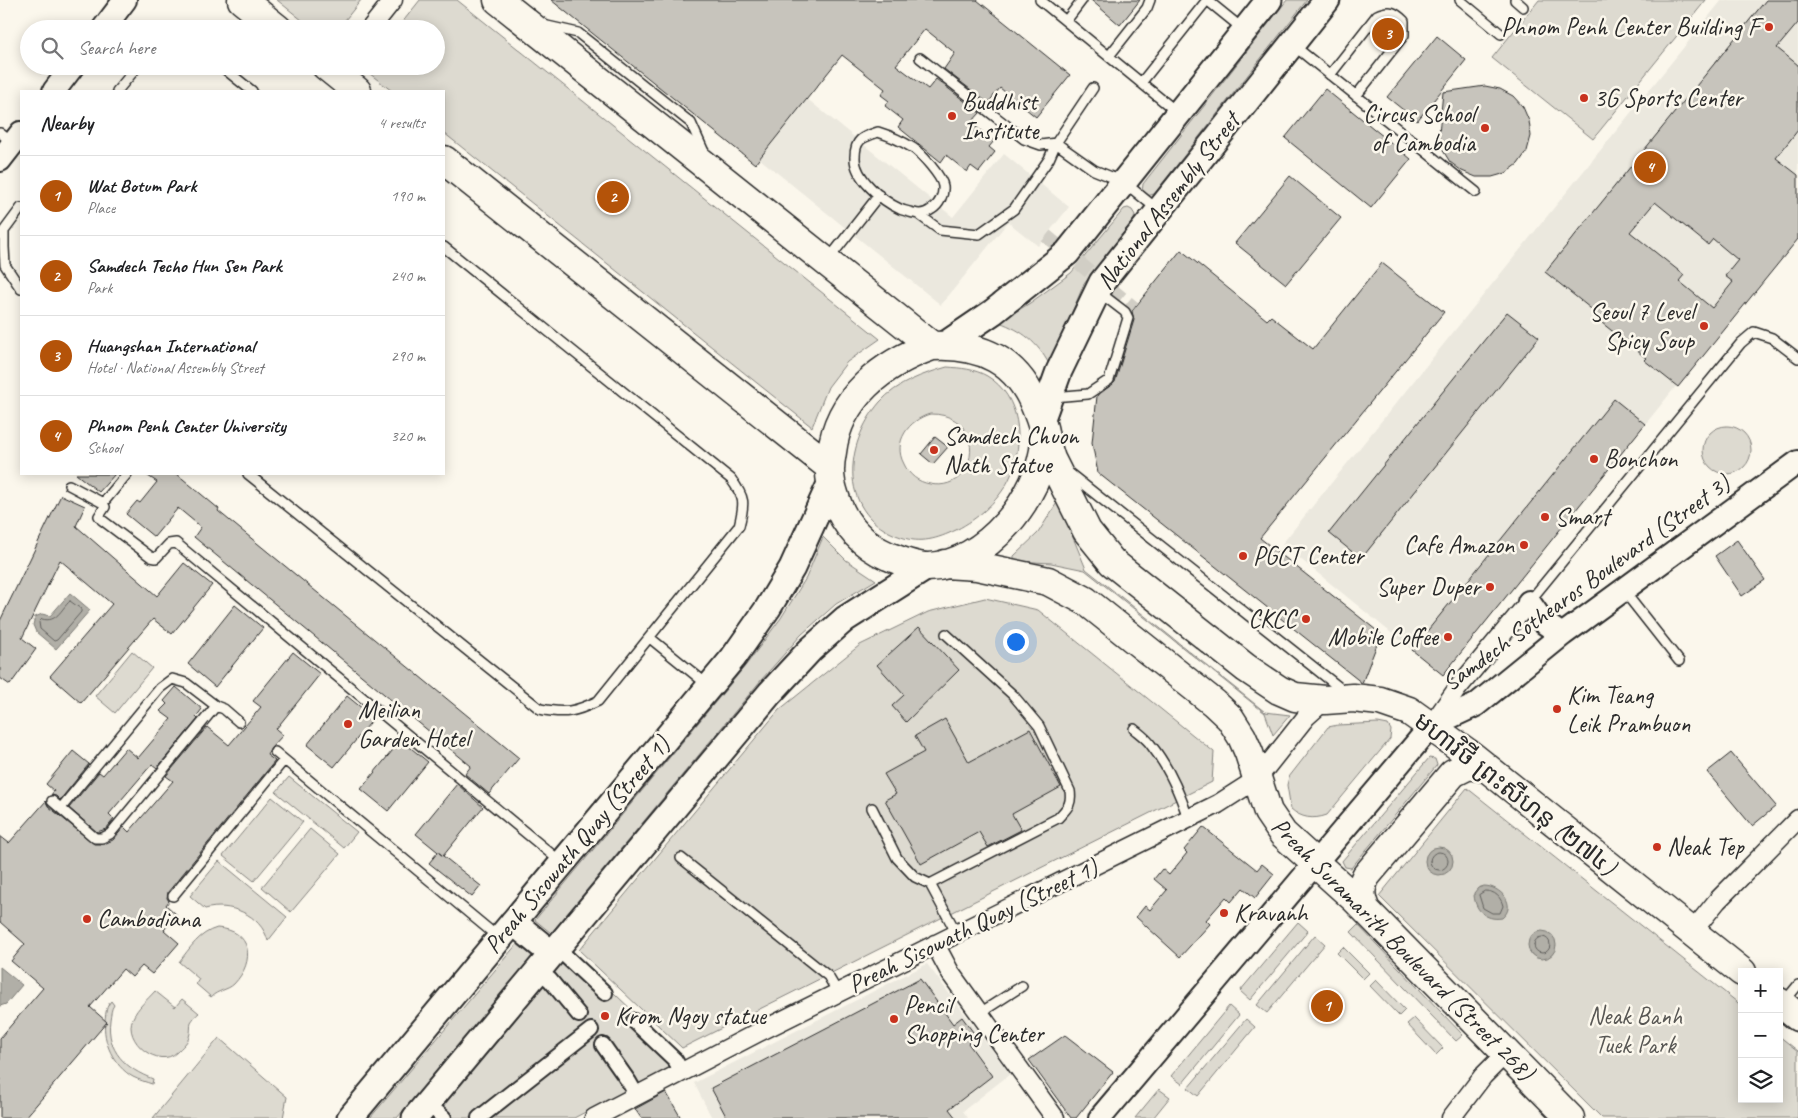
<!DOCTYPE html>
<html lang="en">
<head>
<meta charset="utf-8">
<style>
  :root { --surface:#fff; --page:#f6f6f6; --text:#202124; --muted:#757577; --line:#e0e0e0; --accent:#b45309 }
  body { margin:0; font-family:Caveat,"Noto Sans Khmer",sans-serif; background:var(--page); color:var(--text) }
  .controls { position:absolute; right:15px; bottom:15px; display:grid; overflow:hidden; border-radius:0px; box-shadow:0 2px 12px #0003 }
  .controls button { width:45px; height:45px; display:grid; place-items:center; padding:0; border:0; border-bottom:1px solid var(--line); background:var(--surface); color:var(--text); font:25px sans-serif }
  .you { position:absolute; left:1015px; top:641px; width:18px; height:18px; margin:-12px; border:4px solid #fff; border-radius:50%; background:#1a73e8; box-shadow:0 0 0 8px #1a73e833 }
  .badge { display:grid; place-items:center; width:32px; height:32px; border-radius:50%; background:var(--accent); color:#fff; font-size:16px; font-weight:700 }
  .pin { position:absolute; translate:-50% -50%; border:2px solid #fff; box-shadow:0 1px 5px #0006 }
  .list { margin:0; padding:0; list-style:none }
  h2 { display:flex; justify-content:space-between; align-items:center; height:65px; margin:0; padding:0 20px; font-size:21px }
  h2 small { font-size:16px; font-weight:400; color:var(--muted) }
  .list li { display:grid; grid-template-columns:32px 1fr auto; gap:15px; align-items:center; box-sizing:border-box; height:80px; padding:0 20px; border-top:1px solid var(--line) }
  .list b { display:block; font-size:19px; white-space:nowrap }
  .list p { margin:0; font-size:16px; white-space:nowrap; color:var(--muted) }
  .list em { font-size:16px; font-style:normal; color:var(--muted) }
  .icon { flex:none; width:28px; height:28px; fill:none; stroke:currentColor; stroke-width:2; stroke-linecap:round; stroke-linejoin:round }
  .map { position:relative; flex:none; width:1798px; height:1118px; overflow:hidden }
  .search { position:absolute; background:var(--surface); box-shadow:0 2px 12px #0003; left:20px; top:20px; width:425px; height:55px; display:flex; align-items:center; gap:12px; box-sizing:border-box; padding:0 18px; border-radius:28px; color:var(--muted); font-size:19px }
  .panel { position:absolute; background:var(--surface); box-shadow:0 2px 12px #0003; left:20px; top:90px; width:425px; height:385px; border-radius:0px }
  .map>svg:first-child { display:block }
</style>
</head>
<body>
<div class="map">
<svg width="1798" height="1118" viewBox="0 0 1798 1118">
  <rect width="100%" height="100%" fill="#fbf7ec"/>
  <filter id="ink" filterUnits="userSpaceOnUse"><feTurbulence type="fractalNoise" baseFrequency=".02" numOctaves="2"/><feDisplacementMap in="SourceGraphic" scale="10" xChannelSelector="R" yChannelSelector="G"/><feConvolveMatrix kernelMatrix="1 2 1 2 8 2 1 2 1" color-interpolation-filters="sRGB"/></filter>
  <g filter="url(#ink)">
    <path fill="#ebe8de" d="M563,0H685L953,217L1004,154L1069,207L1038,246L1008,222L941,305Z
      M1722,0H1798V235L1443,675L1282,544Z
      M927,964L1010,1074L963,1111L968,1118H712L694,1083Z"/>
    <path fill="#dddad0" stroke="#84827e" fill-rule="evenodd" d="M277,0H361L338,29H313Z
      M420,0H457L880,339L847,362L828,387L812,427L444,133V91H392L365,70L368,66H436V29H397Z
      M1287,0H1307L1154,194L1147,196L1142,192L1143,184Z
      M1539,0H1706L1593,139L1492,58Z
      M1128,208L1132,210L1135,215L1134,219L1084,284L1064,331L1052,364H1049C1037,342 1023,331 999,322L1030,303L1071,273L1124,209Z
      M947,367C961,368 975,369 987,376C1021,396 1024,442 1011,475C1001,499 979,518 956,530C937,539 921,544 901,537C838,516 843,445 880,402C897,383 923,374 947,367ZM930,414C989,413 979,494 930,484C918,482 909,475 904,464C892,442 909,420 930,414Z
      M1703 450a24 24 0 1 1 48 0a24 24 0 1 1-48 0Z
      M1058,501L1064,502L1072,535L1086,569L1265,712L1290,715L1273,735L1265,713L1085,570L1051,563L1017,561L1014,559V556L1038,533Z
      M823,537L846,560L876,580L836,604L801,635L762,679L551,933L535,920L746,665L781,618L806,578Z
      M985,598L1038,610L1214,752L1212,782L682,1048L579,950L779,710L860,645L928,612Z
      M132,651L152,668L115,713L95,696Z
      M1378,723L1388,725L1391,730L1390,739L1327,815C1313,820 1301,818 1291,809L1287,785L1289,777L1328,727L1338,725Z
      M1429,758L1435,759L1437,765L1351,868L1345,867L1342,861Z
      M289,777L357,832L344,848L276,792Z
      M1467,788L1742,1006V1099H1779V1036L1798,1051V1118H1602L1379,896Z
      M272,797L303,822L254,881L223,856Z
      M310,829L340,854L291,912L262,887Z
      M219,861L287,917L268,941C261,914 229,902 205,909L190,896Z
      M1298,922L1308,931L1250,1000L1240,991Z
      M1358,925L1463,1035L1456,1041L1351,932Z
      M217,928C252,930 256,961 234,984C228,990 218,990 211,997L196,984L199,979L179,962C190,948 199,933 217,928Z
      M1315,935L1325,944L1267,1013L1257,1005Z
      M517,944L533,957L397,1118H370Z
      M1343,947L1369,973L1363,979L1337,953Z
      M569,950L684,1060L574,1118H426Z
      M1376,980L1405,1010L1399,1016L1370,986Z
      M155,991L175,1007L182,999L199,1013C196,1015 193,1019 191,1022C190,1026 191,1032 189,1037C188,1042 181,1048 177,1052C159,1070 122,1041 133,1018C137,1008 148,999 155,991Z
      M111,1001L114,1005C111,1009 111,1014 110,1020C106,1051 126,1069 153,1079L152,1084C146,1082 139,1080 133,1077C114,1066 102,1042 105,1020C106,1012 106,1007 111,1001Z
      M1229,1006L1239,1015L1182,1084L1171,1076Z
      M1414,1018L1443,1048L1436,1055L1407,1024Z
      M1246,1019L1255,1027L1198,1096L1188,1088Z
      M219,1038L287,1097L283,1118H153Z
      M1159,1089L1170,1097L1153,1118H1135Z"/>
    <path fill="#b1afa7" stroke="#7b7a75" d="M70,593L90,610L56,649L36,632L33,625L35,617L42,614L50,616Z
      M1425 861a14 14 0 1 1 28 0a14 14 0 1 1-28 0Z
      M1484,886C1500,886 1518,905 1502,918C1485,921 1474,909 1474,893L1478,888Z
      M1528 945a14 14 0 1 1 28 0a14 14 0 1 1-28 0Z
      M0,967L22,985L6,1004L0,1006Z"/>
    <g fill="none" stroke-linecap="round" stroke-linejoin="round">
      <path stroke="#61605d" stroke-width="1" d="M70,601L81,609V612L57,640L54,641L40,629L39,622L42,619C57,623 60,610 70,601Z
        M1430 861a9 9 0 1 1 18 0a9 9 0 1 1-18 0Z
        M1485,891C1495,891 1501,897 1503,906L1500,913H1492L1483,908L1479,895Z
        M1534 945a8 8 0 1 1 16 0a8 8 0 1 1-16 0Z"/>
    </g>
    <path fill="#c7c4bc" stroke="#2b2b2b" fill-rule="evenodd" d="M551,0H977L1070,75L1036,117L1000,88L988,103L944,69L955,53L925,29L896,65L928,89L936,79L980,113L971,123L994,141L989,147L995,152L979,172L971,166L967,172L946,155L941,162L898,127L903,120L885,106L889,101L881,95L885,89L842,55L755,164Z
      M1091,0H1140L1120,25Z
      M1766,0H1798V23L1777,48L1798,65V130L1776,158L1798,175V239L1678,387L1644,360L1646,358L1592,315L1595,312L1545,272ZM1655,202L1708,245L1713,239L1738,260L1725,276L1733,282L1712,308L1679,281L1684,275L1630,232Z
      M1437,36L1466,60L1417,121L1387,97Z
      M1485,86L1500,89L1513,96L1523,107L1529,121L1531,136L1527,151L1518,164L1506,173L1492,177H1476L1462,171L1450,162L1442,149L1439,134L1443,92Z
      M1325,89L1411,159L1371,208L1285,138Z
      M1290,176L1341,218L1286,284L1235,243Z
      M1181,250L1267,320L1271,316L1313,349L1382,263L1444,312L1260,538L1381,634L1362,683L1098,473L1092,443L1097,396L1115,382L1134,320L1132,311Z
      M1507,312L1539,337L1361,559L1329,533Z
      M1614,399L1645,424L1443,675L1412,650Z
      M935,437L948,447L933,464L921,454Z
      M76,474H115L99,492Z
      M145,474H177L219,509L218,511L519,758L489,794L465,774L471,766L194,537L201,527L178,508L154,537L126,514L137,501L140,503L157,482Z
      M61,495L85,506L76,526L157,596L184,563L212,585L172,634L153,619L81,703L50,676L112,604L60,560L22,638L36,649L10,685L0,678V621Z
      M1737,540L1765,580L1742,596L1715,556Z
      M235,605L263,628L215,687L188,664Z
      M919,627L959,670L906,722L892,706L904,695L877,665Z
      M293,652L320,674L276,729L283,735L271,748L267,755L275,761L168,892L167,898L169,901L166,905L177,915L164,930L179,943L152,974L142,966L132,977L123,969L90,1007L107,1022L25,1118H0V1038L43,988L11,961L25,944L0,922V836L9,843L46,801L48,806L94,844H104L113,840L124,827L129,832L173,781L166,776L207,727L229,745L261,707L253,701Z
      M176,687L202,709L196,717L198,719L157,768L152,764L109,814L114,819L106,829L97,832L69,808L99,772L103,775L126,748L138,758L171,719L160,711L167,704L164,701Z
      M347,696L374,718L334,767L307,745Z
      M945,719L969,762L1030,729L1061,787L1012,814L1021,830L988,847L979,832L921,864L885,800L896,794L884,774L924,752L915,736Z
      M401,740L428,762L388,811L361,789Z
      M73,751L89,764L60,800L56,796L51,795L54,791L46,784Z
      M1731,753L1776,806L1752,826L1707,772Z
      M457,784L483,807L443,856L416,834Z
      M1203,827L1257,870L1262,864L1274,874L1255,898L1243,888L1231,902L1226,897L1206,920L1210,924L1180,957L1136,917L1145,906L1150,910L1167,890L1154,879L1162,869L1169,875L1187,853L1184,850Z
      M438,852L481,886L472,897L429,863Z
      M920,979L953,1024L962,1017L976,1036L968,1043L992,1076L949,1109L956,1118H727L711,1088Z
      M1065,1035L1113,1072L1076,1118H1071L1029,1060Z
      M666,1092L681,1118H641L635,1109Z"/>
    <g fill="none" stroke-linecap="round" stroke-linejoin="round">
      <path stroke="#d1cec5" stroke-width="14" stroke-dasharray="14 7" stroke-linecap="butt" d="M1046,236L1134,308"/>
      <g stroke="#2b2b2b" stroke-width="12">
        <path id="service" d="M1040,0L1178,113
          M1207,0L1244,30
          M1460,0L1501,34
          M1515,0L1523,7
          M1066,21L1082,0
          M543,25L578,33L691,123L704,152
          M1293,45L1476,192
          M1109,56L1147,8L1150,0
          M920,58L1024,139L1041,145L1056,143L1094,170L1124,182L1158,210
          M221,66L252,91
          M1330,75L1377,15C1389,9 1395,12 1404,21V35L1356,96
          M1141,83L1207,0
          M117,91L138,66
          M878,132C891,136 902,141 913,148C921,153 942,177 943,186C944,195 939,205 932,209C927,213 920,215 914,213C910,212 904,211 900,209C882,201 854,177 855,157C855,139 863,137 878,132Z
          M0,133L13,143
          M21,208L4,231V247L5,265L21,289
          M918,214L940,230L979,234L1014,209L1049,159L1056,143L1093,88
          M828,260L879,195
          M1053,397L1088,394L1109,380L1128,318L1125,312L1099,292
          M1069,473L1345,692
          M248,474L540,709C565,714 575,712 598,701L739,526C745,502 745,498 731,479L444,247
          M69,485L103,503L105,507L99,516L102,520L151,557L156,558L169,544L176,543L561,862
          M103,503L127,474
          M1623,590L1679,661
          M1529,602L1741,343L1754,332L1772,338L1798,358
          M650,638L709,686
          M1134,729C1140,734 1147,739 1151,745C1168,766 1180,794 1188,818
          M275,752L499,938
          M52,801L95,838H102L110,834L216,706L224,709L239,722
          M61,808L160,688L172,679L186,683L216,706
          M872,808L897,858L915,877L930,884L1058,818C1067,808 1072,805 1070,791L1039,726L1013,695L946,634
          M681,858L828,976L838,993
          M930,884L957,934
          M173,896L284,760
          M1784,1002L1798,985
          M980,1013L1022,986"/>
      </g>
      <g stroke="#2b2b2b" stroke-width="18">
        <path id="pedestrian" d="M557,948L605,993
          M538,970L550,980L579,1015
          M634,1021L675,1060L682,1072
          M603,1045L629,1082L637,1096
          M427,1103L444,1118
          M479,1118L591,1030"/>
      </g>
      <g stroke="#2b2b2b" stroke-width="21">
        <path id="minor" d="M370,29L393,0
          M1431,726L1457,689L1529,602
          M1692,932L1717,901L1798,819
          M935,944L951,974L1055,1118
          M594,1118L757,1033L1218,804L1257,779L1306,717L1325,700
          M1451,1118L1483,1076L1505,1054"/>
      </g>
      <g stroke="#2b2b2b" stroke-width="26">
        <path id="tertiary" d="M103,29L125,0
          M54,91L73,66
          M0,160L21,133
          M1529,602L1543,622L1562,635
          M1100,1118L1431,726L1476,705L1562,635L1798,462"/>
      </g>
      <g stroke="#2b2b2b" stroke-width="29">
        <path id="secondary" d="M943,346L993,312L1067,253L1269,0
          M1041,421L1059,371L1102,282L1327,0
          M513,922L552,954
          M350,1118L733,658L768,608L792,568L831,482
          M415,1118L770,693L810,650L845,619L927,567"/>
      </g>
      <g stroke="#2b2b2b" stroke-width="31">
        <path id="primary" d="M242,0L278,29
          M498,0L932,346
          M326,66L357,91
          M444,160L830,467
          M932,346C981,343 1018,361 1036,408C1040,418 1045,430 1045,441C1042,495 985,566 928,567C915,567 901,561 888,556C864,546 844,525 836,500C834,494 832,488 831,482C829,472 830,462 832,452C838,398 883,363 932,346Z
          M1045,440L1051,459L1087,531L1112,562L1246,668L1279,690L1295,697L1325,700L1353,698L1380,701L1409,711L1472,756L1742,972
          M945,564L977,566L1048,581L1086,601L1214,703L1230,718L1242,737L1249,753L1268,812L1283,834L1354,898L1570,1118
          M1365,908C1360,895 1360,889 1366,876L1453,773L1469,765L1486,768
          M1779,1002L1798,1017"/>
      </g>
      <use href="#service" stroke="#fbf7ec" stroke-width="9"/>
      <use href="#pedestrian" stroke="#fbf7ec" stroke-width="14"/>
      <use href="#minor" stroke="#fbf7ec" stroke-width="18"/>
      <use href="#tertiary" stroke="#fbf7ec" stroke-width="22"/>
      <use href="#secondary" stroke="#fbf7ec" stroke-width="25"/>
      <use href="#primary" stroke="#fbf7ec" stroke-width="28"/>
    </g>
  </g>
  <g fill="#c8321e" stroke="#fbf7ec" stroke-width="2">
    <circle cx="1769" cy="27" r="5"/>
    <circle cx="1584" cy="98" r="5"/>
    <circle cx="952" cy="116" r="5"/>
    <circle cx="1485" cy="128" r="5"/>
    <circle cx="1704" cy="326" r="5"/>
    <circle cx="934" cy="450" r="5"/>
    <circle cx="1594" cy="459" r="5"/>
    <circle cx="1545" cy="517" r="5"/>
    <circle cx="1524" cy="545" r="5"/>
    <circle cx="1243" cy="556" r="5"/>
    <circle cx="1490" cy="587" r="5"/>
    <circle cx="1306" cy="619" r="5"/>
    <circle cx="1448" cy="637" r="5"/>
    <circle cx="1557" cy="709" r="5"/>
    <circle cx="348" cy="724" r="5"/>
    <circle cx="1657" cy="847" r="5"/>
    <circle cx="1224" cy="913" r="5"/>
    <circle cx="87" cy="919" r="5"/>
    <circle cx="605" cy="1016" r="5"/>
    <circle cx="894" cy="1019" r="5"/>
  </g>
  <g text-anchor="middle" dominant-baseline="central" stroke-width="5" stroke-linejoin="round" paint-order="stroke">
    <g font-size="25" fill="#2b2b2b" stroke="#fbf7ec" text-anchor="start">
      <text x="1759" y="27" text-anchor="end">Phnom Penh Center Building F</text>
      <text x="1594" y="98">3G Sports Center</text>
      <text x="962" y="102">Buddhist<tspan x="962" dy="29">Institute</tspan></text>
      <text x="1475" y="114" text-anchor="end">Circus School<tspan x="1475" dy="29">of Cambodia</tspan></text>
      <text x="1694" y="312" text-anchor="end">Seoul 7 Level<tspan x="1694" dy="29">Spicy Soup</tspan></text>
      <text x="944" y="436">Samdech Chuon<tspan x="944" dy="29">Nath Statue</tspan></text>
      <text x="1604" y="459">Bonchon</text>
      <text x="1555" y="517">Smart</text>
      <text x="1514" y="545" text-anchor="end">Cafe Amazon</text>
      <text x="1253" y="556">PGCT Center</text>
      <text x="1480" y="587" text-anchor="end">Super Duper</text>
      <text x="1296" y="619" text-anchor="end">CKCC</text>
      <text x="1438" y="637" text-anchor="end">Mobile Coffee</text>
      <text x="1567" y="695">Kim Teang<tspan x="1567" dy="29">Leik Prambuon</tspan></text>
      <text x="358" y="710">Meilian<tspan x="358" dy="29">Garden Hotel</tspan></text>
      <text x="1667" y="847">Neak Tep</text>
      <text x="1234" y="913">Kravanh</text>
      <text x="97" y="919">Cambodiana</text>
      <text x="904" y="1005">Pencil<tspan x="904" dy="29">Shopping Center</tspan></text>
      <text x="615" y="1016">Krom Ngoy statue</text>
    </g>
    <g font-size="25" fill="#2b2b2b" stroke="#fbf7ec">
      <text transform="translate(1168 201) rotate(-52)">National Assembly Street</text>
      <text transform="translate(1586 583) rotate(-36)">Samdech Sothearos Boulevard (Street 3)</text>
      <text transform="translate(1515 794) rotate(38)">មហាវិថី ព្រះសីហនុ (២៧៤)</text>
      <text transform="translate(577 845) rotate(-50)">Preah Sisowath Quay (Street 1)</text>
      <text transform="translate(973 926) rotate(-26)">Preah Sisowath Quay (Street 1)</text>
      <text transform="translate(1403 949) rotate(45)">Preah Suramarith Boulevard (Street 268)</text>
    </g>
    <g font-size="25" fill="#585754" stroke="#fbf7ec">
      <text x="1635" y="1016">Neak Banh<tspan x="1635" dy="29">Tuek Park</tspan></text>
    </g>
  </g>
</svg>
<div class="controls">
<button>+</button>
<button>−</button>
<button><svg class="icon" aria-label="layers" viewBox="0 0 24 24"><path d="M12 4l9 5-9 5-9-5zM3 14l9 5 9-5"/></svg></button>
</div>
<div class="you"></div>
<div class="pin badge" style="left:1327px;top:1006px">1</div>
<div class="pin badge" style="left:613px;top:197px">2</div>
<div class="pin badge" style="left:1388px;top:34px">3</div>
<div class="pin badge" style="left:1650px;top:167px">4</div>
<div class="search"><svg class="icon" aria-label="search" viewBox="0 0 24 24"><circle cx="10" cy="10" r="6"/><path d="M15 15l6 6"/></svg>Search here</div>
<section class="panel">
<h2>Nearby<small>4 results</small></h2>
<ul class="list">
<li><span class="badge">1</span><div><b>Wat Botum Park</b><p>Place</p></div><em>190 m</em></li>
<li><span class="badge">2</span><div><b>Samdech Techo Hun Sen Park</b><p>Park</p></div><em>240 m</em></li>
<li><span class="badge">3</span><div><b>Huangshan International</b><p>Hotel · National Assembly Street</p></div><em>290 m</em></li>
<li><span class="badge">4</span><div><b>Phnom Penh Center University</b><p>School</p></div><em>320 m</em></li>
</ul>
</section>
</div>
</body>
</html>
